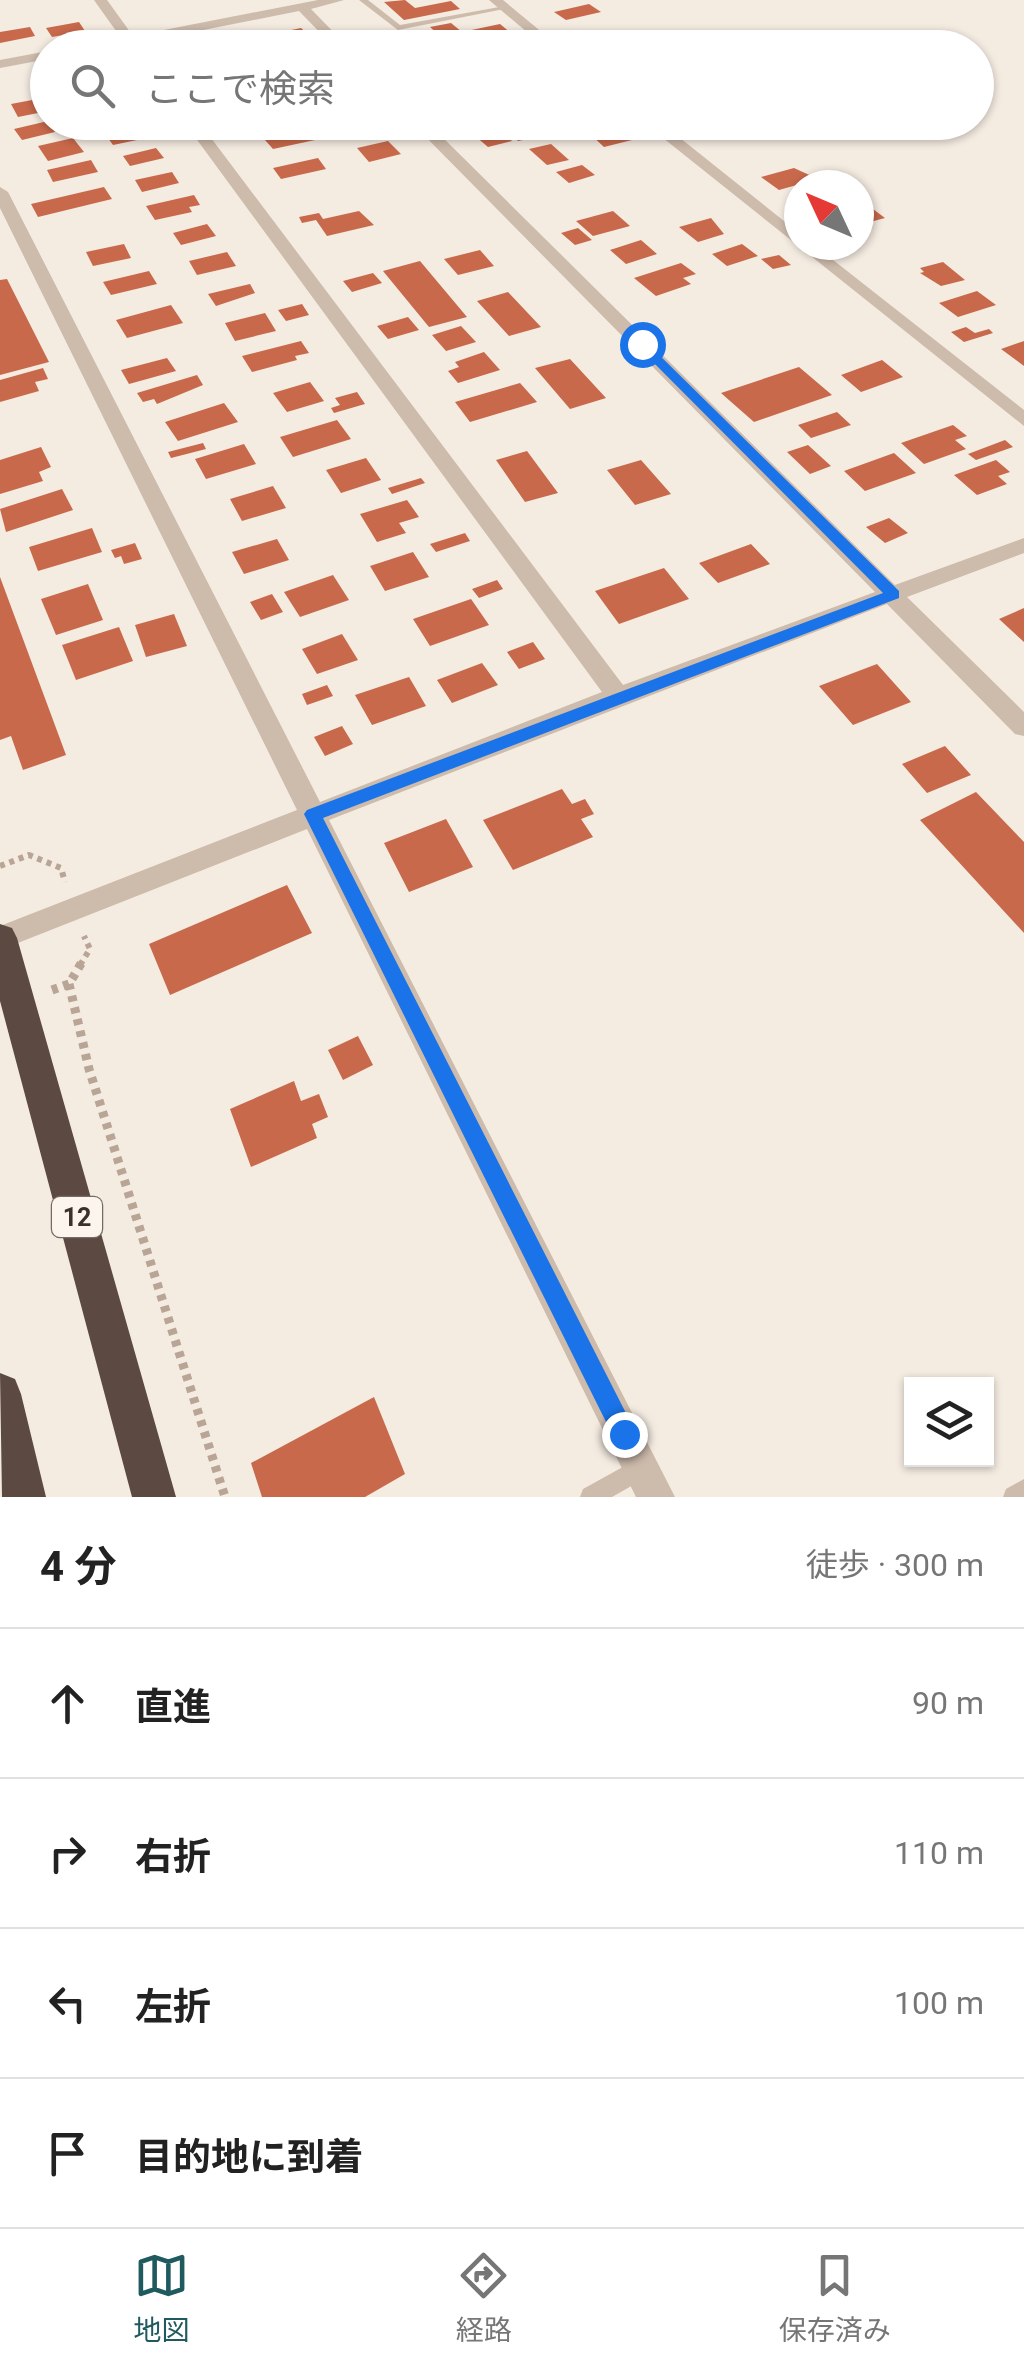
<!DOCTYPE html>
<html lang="ja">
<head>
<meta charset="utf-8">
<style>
  :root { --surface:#fff; --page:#f2f2f2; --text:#222; --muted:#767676; --line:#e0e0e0; --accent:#1f5a5e }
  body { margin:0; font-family:Roboto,"Noto Sans JP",sans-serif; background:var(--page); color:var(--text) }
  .controls { position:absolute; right:30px; bottom:30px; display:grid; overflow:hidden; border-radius:0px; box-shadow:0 2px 8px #0004 }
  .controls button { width:90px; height:90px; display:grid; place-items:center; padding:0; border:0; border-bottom:2px solid var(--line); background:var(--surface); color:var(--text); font:50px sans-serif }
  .compass { position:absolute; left:784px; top:170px; width:90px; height:90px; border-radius:50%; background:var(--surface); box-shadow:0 2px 8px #0004; rotate:314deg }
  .stop { position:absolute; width:30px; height:30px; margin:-22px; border:8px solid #1a73e8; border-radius:50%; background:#fff }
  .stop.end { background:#1a73e8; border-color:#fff; box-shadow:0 2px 10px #0008 }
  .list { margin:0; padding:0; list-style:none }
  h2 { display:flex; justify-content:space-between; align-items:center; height:130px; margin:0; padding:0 40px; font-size:42px }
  h2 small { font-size:32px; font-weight:400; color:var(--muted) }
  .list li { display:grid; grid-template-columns:65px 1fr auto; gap:30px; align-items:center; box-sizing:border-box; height:150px; padding:0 40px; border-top:2px solid var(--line) }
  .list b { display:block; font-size:38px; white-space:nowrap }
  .list em { font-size:32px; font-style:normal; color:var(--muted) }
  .icon { flex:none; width:55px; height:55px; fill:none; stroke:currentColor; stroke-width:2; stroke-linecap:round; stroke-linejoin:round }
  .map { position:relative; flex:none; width:1024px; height:1497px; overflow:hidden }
  .search { position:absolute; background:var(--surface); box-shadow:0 2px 8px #0004; left:30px; right:30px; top:30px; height:110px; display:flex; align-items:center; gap:25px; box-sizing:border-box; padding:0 35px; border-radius:55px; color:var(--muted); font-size:38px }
  .sheet { height:730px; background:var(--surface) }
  nav { display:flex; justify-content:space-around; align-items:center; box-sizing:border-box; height:140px; border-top:2px solid var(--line); background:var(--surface); font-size:28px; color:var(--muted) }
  nav a { display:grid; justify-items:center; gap:5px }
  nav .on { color:var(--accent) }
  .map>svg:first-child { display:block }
</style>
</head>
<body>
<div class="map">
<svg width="1024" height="1497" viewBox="0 0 1024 1497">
  <rect width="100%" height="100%" fill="#f4ebe1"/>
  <path fill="#c8694b" d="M405,0L415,8L451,1L460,9L404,20L384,2Z
    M589,4L601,12L566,20L554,12Z
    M79,22L85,31L52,37L46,28Z
    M451,23L462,32L500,24L511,33L450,45L430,27Z
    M30,27L35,36L0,43V32Z
    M301,28L311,37L282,44L272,34Z
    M385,31L401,48H368L357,37Z
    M48,97V111L18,117L11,104Z
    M48,121L55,132L22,140L14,129Z
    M377,122L383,129L347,137L337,125Z
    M498,122H524L534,132L527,133L532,138L518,141Z
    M492,124L512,141L488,147L468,130Z
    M617,127L632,140L604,147L589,133Z
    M135,128L142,139L113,145L105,134Z
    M306,131L315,140L273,149L265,140Z
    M73,138L84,152L48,161L38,146Z
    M388,141L401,154L369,162L357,148Z
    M551,144L569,160L547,165L529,149Z
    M156,148L164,158L130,166L123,156Z
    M318,158L326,169L281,179L273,168Z
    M91,160L98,172L53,182L47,170Z
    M582,165L595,175L569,183L556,172Z
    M794,168L818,179L779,190L761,177Z
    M172,172L179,183L142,192L135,180Z
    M104,187L112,199L38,217L31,204Z
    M194,195L200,205L189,207L192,212L155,220L146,206Z
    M865,203L885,218L859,225V204Z
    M359,211L374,225L327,236L316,220L302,223L299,217L319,213L323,219Z
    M613,211L630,226L593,236L576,221Z
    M711,218L724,234L698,242L679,227Z
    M207,224L216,236L181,245L173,233Z
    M578,228L592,240L575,245L561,233Z
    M641,240L657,254L626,264L610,250Z
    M124,244L131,258L93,266L86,252Z
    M742,244L758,256L727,266L712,254Z
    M480,250L494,266L458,275L444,259Z
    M227,252L236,266L197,275L189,261Z
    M779,255L791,265L773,269L761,259Z
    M420,261L467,317L429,327L383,271Z
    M943,262L965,280L941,286L920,273L924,272L920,268Z
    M681,263L696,274L683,278L691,284L656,296L634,278Z
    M149,271L157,284L111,295L103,282Z
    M373,273L382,283L352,292L343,281Z
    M7,279L49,362L0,375V280Z
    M250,284L255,293L216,306L208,294Z
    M977,291L996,305L958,317L939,303Z
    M508,292L541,327L509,336L477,301Z
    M302,304L309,315L286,321L278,310Z
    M171,305L183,323L127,338L116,320Z
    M265,313L276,331L235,341L225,323Z
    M408,317L419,330L388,339L377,326Z
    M461,326L476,342L446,351L432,335Z
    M966,327L975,333L989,329L993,333L964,342L951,332Z
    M301,341L309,353L295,356L297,360L252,372L242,356Z
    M1024,341V366L1001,349Z
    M484,352L500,370L458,383L448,371L459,367L455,362Z
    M167,358L176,371L129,384L121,370Z
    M570,359L606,398L570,409L535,368Z
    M882,360L903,377L861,392L841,375Z
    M799,367L832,395L754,422L721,393Z
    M43,368L48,379L35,382L39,391L0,402V380Z
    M197,375L203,385L157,404L154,399L143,402L137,393Z
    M310,382L324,401L287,412L273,393Z
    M520,383L537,402L470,422L455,402Z
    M357,392L365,404L334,413L331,408L340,405L335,398Z
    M224,403L238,422L178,441L165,422Z
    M837,412L851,425L811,438L798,425Z
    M337,420L351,439L293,457L280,437Z
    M953,425L967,436L955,440L966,449L924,464L901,443Z
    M1005,440L1013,447L976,460L968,454Z
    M203,443L206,449L171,458L168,452Z
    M244,444L256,464L206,479L195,459Z
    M808,445L831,466L810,474L787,452Z
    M41,447L51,467L39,472L43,481L0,494V460Z
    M527,451L558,493L525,502L496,460Z
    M894,453L916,473L865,491L844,471Z
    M366,458L381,480L341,493L326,470Z
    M641,460L671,494L635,505L607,470Z
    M996,460L1010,472L998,476L1007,484L977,495L954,475Z
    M421,478L425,483L392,494L388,488Z
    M273,486L286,508L242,521L230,499Z
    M62,489L73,510L6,532L0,509Z
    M407,500L419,517L399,523L406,533L377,542L360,514Z
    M889,518L908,533L885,543L866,527Z
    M92,528L102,552L38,571L29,547Z
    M465,533L470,541L436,552L430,544Z
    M277,539L289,560L244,574L232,552Z
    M135,543L142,559L124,564L121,556L115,558L111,550Z
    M751,544L770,564L718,583L699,563Z
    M413,552L429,577L385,591L370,566Z
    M664,568L689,599L619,624L595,591Z
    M333,575L349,600L300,617L284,592Z
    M0,577L66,755L23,770L11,736L0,740Z
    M497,580L503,589L479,598L472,589Z
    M88,584L103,620L56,635L41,599Z
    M272,594L283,612L261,620L250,602Z
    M471,599L489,625L430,646L413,619Z
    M1024,608V642L999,619Z
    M174,614L187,646L146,657L135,625Z
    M119,627L133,661L76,680L62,645Z
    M342,634L358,660L317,674L302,649Z
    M533,642L545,659L519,669L507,652Z
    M482,663L498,685L452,703L437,680Z
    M877,664L911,702L853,725L819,686Z
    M409,677L426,706L372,725L355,695Z
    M327,685L333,696L307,705L302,694Z
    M342,726L353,744L325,756L314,737Z
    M945,746L971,775L927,793L902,764Z
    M562,789L572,804L585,799L594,814L581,819L593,837L513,870L483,820Z
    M976,792L1024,842V933L920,820Z
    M446,819L473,867L409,892L384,843Z
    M287,885L312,933L170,995L149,944Z
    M358,1036L373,1065L343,1080L328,1050Z
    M294,1081L301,1101L319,1094L328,1117L312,1124L317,1138L251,1167L230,1109Z
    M374,1397L405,1474L365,1497H262L251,1463Z"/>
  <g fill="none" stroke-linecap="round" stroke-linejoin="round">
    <path stroke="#b9a596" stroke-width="6" stroke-dasharray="5 5" stroke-linecap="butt" d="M0,866L29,855L61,868L65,882
      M80,965L90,949L84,936"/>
    <path stroke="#b9a596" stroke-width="9" stroke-dasharray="6 6" stroke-linecap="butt" d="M69,984L89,1069L225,1497
      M52,990L69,984L82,962"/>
    <path fill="#cdbbac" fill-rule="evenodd" d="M359,0H368L400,25L505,6L509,8L398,30Z
      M641,1457L649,1460L652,1468L649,1476L612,1497H580L583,1489Z
      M1024,1479V1497H1003L1006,1489Z"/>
    <path fill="#cdbbac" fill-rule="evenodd" d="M94,0H107L133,36L318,0H344L311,9L349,48H335L299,11L138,43L141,48H83L121,38Z
      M489,0H503L561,48H546Z
      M48,51V59L0,68V60Z
      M184,122H199L623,685L875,592L411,122H427L895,585L1024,538V553L907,597L1024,712V736L1015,734L887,604L329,820L675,1497H636L307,829L0,950V926L297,810L0,208V187L8,192L320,802L602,692Z
      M643,122H660L799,233V245H814L1024,410V426Z"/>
    <path fill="#5c4a42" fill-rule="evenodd" d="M0,924L12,928L17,938L176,1497H132L0,1001Z
      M0,1373L15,1379L21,1394L46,1497H2Z"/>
  </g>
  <path fill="#1a73e8" d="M638,342H646L899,591V598L323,818L632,1425L636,1434L624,1445L616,1442L304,814L307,810L883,593L638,347Z"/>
  <g text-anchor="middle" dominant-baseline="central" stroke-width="8" stroke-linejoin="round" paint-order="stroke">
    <rect fill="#fbf5ee" stroke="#756b66" stroke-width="2.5" x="52" y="1197" width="50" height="40" rx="8"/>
    <g font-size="25" font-weight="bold" fill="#3b302b">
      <text x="77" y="1217">12</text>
    </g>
  </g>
</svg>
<div class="controls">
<button><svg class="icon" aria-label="layers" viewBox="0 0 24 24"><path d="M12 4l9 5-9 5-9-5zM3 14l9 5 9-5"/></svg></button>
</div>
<svg class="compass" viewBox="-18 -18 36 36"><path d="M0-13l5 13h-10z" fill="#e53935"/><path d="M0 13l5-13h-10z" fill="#767676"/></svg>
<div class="stop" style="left:642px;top:344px"></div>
<div class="stop end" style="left:624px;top:1434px"></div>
<div class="search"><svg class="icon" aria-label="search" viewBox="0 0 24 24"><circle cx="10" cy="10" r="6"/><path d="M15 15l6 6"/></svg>ここで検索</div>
</div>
<section class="sheet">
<h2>4 分<small>徒歩 · 300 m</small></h2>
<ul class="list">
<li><svg class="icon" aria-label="ahead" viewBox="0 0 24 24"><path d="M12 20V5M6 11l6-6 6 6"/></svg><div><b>直進</b></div><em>90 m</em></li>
<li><svg class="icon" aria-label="right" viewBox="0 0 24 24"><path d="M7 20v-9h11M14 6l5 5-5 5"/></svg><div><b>右折</b></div><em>110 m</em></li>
<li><svg class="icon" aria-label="left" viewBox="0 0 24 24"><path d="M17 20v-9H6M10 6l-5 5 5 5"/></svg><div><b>左折</b></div><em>100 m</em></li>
<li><svg class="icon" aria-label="arrive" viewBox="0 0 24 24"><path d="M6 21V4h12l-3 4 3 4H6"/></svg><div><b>目的地に到着</b></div></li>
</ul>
</section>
<nav>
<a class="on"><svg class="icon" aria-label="map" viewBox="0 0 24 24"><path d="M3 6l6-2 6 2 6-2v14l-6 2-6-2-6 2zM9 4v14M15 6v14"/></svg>地図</a>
<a><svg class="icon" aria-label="directions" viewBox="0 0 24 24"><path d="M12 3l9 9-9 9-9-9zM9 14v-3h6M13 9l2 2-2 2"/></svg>経路</a>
<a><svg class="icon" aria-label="saved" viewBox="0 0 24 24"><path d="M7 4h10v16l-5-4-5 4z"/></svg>保存済み</a>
</nav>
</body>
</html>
